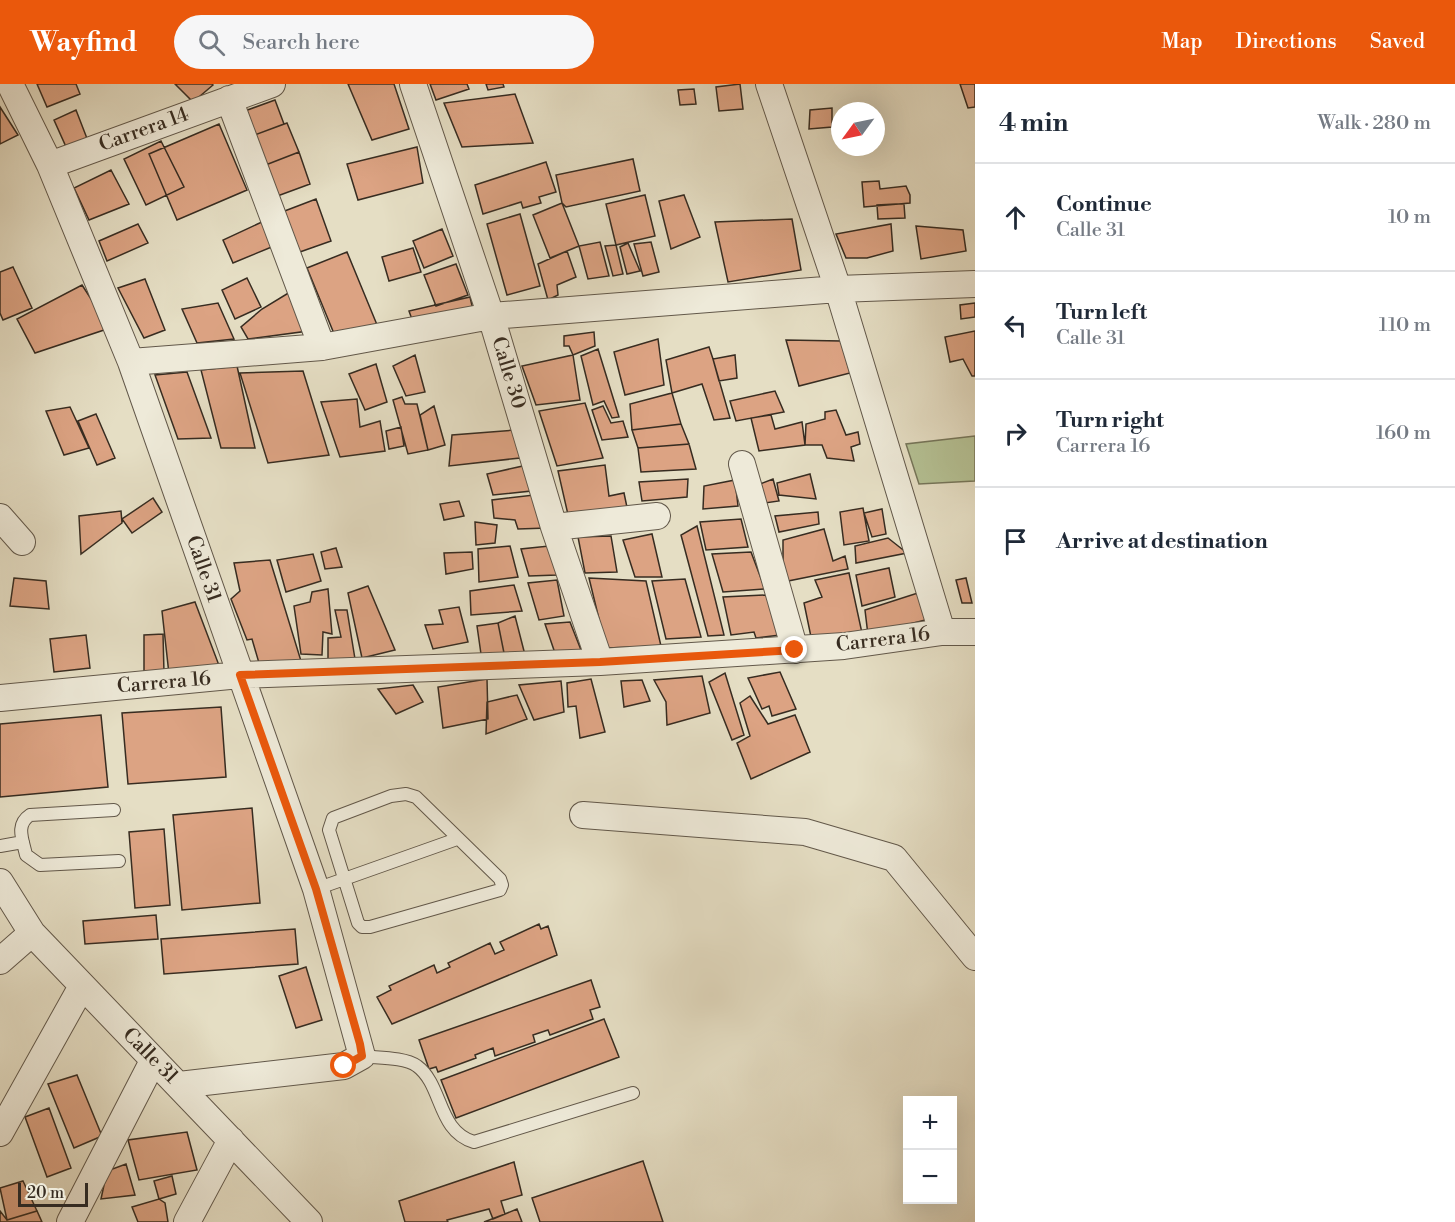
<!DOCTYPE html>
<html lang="en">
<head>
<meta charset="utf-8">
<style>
  :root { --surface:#fff; --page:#f6f6f7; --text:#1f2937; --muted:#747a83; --line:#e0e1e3; --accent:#ea580c }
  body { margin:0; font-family:"Libre Bodoni",serif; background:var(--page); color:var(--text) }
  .controls { position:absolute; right:18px; bottom:18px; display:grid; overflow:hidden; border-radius:0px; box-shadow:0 6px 24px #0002 }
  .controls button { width:54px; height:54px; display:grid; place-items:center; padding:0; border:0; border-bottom:2px solid var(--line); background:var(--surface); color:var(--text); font:30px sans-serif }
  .compass { position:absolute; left:831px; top:18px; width:54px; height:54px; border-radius:50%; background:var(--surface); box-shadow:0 6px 24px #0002; rotate:237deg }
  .scale { position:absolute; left:18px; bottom:15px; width:70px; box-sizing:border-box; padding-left:6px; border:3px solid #372c21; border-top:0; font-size:16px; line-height:21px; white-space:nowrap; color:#372c21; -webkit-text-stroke:4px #eeead9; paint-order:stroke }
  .stop { position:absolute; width:18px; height:18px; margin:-14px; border:4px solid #ea580c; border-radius:50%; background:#fff }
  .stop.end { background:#ea580c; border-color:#fff; box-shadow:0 2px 6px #0008 }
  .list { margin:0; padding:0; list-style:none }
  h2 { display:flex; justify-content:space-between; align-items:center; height:78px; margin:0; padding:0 24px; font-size:26px }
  h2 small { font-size:20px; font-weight:400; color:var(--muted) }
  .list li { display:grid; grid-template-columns:39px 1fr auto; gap:18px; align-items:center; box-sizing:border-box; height:108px; padding:0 24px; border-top:2px solid var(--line) }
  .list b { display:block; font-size:22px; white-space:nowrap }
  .list p { margin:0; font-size:20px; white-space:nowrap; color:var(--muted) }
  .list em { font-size:20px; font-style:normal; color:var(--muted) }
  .icon { flex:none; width:33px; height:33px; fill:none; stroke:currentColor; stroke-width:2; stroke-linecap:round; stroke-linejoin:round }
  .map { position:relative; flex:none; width:975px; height:1138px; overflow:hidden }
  header { display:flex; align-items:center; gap:36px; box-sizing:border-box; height:84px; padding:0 30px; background:var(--accent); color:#fff }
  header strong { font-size:28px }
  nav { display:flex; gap:33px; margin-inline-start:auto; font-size:21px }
  .search { width:420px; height:54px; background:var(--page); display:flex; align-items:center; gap:15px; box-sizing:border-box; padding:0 21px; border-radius:33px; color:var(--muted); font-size:22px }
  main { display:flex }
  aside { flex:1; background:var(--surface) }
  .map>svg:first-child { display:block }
</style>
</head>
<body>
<header>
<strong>Wayfind</strong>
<div class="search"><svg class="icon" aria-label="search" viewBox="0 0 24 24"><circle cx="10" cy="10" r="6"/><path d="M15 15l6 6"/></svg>Search here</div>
<nav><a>Map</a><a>Directions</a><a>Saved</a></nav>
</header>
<main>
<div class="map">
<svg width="975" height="1138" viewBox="0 0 975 1138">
  <rect width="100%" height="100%" fill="#e5dec4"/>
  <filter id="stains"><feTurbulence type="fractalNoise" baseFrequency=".00333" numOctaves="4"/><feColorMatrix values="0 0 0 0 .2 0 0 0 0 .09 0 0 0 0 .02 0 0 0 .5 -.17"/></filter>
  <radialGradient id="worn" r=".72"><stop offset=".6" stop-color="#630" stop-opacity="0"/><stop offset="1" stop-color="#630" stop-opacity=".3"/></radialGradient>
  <path fill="#b5c194" stroke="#76765a" stroke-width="1.5" d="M975,352V397L919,400L906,360Z"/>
  <path fill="#dca383" stroke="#372c21" stroke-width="1.5" d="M37,0H76L80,10L47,23Z
    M175,0H212L213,1L193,18Z
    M348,0H394L409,45L372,56Z
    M430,0H467L469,5L436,16Z
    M486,0H503L504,3L488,6Z
    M740,0L743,25L719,27L716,3Z
    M960,0H975V23L968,24Z
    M694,5L696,20L680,21L678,6Z
    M515,10L533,59L462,63L444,19Z
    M275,16L284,40L252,52L242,28Z
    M0,23L18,51L0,60Z
    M832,24V43L809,45L810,26Z
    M76,26L88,57L67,65L54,36Z
    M287,39L299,68L263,82L252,52Z
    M219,40L247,106L177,136L149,70Z
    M161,57L184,103L146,121L124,75Z
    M417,63L423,99L358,116L347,80Z
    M299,68L310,100L272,114L263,82Z
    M633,75L640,107L566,123L562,119L556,91Z
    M546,78L556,108L539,113L541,119L523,124L521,118L483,130L475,101Z
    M111,86L129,120L89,136L74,104Z
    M879,97L880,105L906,102L910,111V119L864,123L862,98Z
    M645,111L655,152L616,161L606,120Z
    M684,111L700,153L671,165L659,117Z
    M316,115L331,157L297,169L282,128Z
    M562,119L579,162L550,174L533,131Z
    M896,120H904L905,134L878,135L877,121Z
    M520,130L540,202L507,211L487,140Z
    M792,135L801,186L728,198L715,138Z
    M264,137L274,162L233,179L223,156Z
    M138,140L148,159L107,177L99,157Z
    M891,140L893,167L867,174H846L836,150Z
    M916,142L963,146L966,167L921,175Z
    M442,145L453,172L424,184L413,157Z
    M600,158L609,192L588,195L579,162Z
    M651,158L659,188L643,192L634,160Z
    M628,159L640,187L627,190L620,163Z
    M616,161L623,190L613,192L605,162Z
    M413,164L421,188L389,197L382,173Z
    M567,167L576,193L557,201L558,211L548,216L538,180Z
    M347,168L380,248L335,252L307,184Z
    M456,180L468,211L436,222L424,191Z
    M13,183L32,224L3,236L0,229V188Z
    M247,194L261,223L235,235L222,206Z
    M145,195L165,246L144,254L118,204Z
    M82,201L110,244L35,269L17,235Z
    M295,205L308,247L248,255L241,243L262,225Z
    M470,213L474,230L414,241L409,227Z
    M218,219L234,255L197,259L182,225Z
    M975,219V233L961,235L960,221Z
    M975,247V292H972L963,275L950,278L945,253Z
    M594,248L595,262L573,271L569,262H564V252Z
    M658,255L664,301L625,311L614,268Z
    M786,256L841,257L850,289L799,302Z
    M709,263L713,275L730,334L714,336L702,300L672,309L666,276Z
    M598,265L619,333L612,334L604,317L593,321L581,272Z
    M415,271L425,308L406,312L393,282Z
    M573,271L580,316L536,321L522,282Z
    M735,271L737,294L719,297L713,275Z
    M376,280L387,318L365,326L349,290Z
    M237,282L255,364H221L201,286Z
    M303,287L329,371L268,379L240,289Z
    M187,288L211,354L178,355L155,291Z
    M775,307L784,328L736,337L730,317Z
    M672,309L681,340L632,346L630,320Z
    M402,313L405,320H417L428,366L408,370L393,316Z
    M357,315L360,343L380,337L385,367L340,373L321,318Z
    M585,319L603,374L557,382L539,327Z
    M434,322L445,361L428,366L420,331Z
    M603,322L611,339L623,337L628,353L602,356L592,326Z
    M70,323L89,364L64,371L46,327Z
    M836,326L846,351L858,348L860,360L851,363L854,377L827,374L822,361H805L806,340L825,335V328Z
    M96,330L115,374L97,381L78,337Z
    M771,331L775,345L802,338L805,361L759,367L751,334Z
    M681,340L689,360L638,364L632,346Z
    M401,343L404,362L389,365L386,347Z
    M515,346L520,374L449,382L452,351Z
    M689,360L696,385L641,388L638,364Z
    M605,381L609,412L624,409L628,428L569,435L558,387Z
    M523,382L531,407L493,411L487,390Z
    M810,390L816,415L779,411L777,399Z
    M688,395L687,413L642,417L639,398Z
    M773,395L779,417L765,419L760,400Z
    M735,396L738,422L703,425L704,402Z
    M534,411L547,444L518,445L515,436L494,434L492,416Z
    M153,414L162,428L132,449L122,435Z
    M459,417L464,432L444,436L440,420Z
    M863,424L869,457L844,461L840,428Z
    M882,425L886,450L872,453L864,429Z
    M121,427L122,439L81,470L79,432Z
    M818,428L819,440L779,448L775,432Z
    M741,435L748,463L706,466L700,438Z
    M475,438L497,441L495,459L476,461Z
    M697,442L724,551L708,552L681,451Z
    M824,445L833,477L845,472L848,485L783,498V456Z
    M652,450L662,493H635L623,456Z
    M611,452L617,488L585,489L578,453Z
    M888,454L907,469L856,479L855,462Z
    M510,462L518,493L479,498L478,465Z
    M549,462L557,491L529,492L521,465Z
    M336,464L342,483L325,485L321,468Z
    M472,468L473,485L446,490L444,469Z
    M751,468L765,505L723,508L712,470Z
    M313,470L321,497L286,508L277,476Z
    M270,476L301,577L259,579L252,555L247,556L231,515L240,507L234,479Z
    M889,484L895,513L862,522L856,491Z
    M849,489L862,549L811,553L804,519L822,513L815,496Z
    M14,494L46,497L49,525L10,522Z
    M589,494L646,497L661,562L606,564Z
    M966,494L972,519H962L956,496Z
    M685,495L701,553L666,555L652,497Z
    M557,496L564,532L539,536L528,499Z
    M514,501L522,527L471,531L470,507Z
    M368,502L395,566L362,574L348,509Z
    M328,505L332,550L323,548L322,571L301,570L294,522L310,518L312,508Z
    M924,507L929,535L868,551L865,526Z
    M766,511L780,551L756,554L754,548L731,551L723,513Z
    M195,518L220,584L169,590L162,527Z
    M459,523L468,558L433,565L425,541L443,540L439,526Z
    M335,526H347L355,575H328V554L341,553Z
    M515,532L525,571L504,569L498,539Z
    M570,538L581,566L556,572L545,540Z
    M498,539L504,569L481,570L477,542Z
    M163,550L164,589H144V551Z
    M86,551L90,584L54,588L50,555Z
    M780,588L796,625L772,632L769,622L762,625L748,594Z
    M725,589L744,651L732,656L709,598Z
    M702,592L710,629L667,641L666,618L654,596Z
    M487,595L488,635L443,644L438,603Z
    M591,595L605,648L580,654L576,622L568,623L567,599Z
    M642,596L650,617L624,623L621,597Z
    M561,597L564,628L534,636L519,601Z
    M413,601L423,618L396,630L378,605Z
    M517,611L527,635L486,650L487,618Z
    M750,612L768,640L795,631L810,668L751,695L737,659L750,652L740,619Z
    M221,623L226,693L128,700L122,629Z
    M101,631L108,703L0,713V640Z
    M252,724L260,819L182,826L173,731Z
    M164,745L170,821L135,824L129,748Z
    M156,831L158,855L85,860L83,837Z
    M539,840L541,845L548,842L557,871L392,940L377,913L391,906L389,902L434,881L437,889L450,883L448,879L490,859L495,870L504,866L500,858Z
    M295,845L298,880L164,890L161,855Z
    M306,883L322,936L296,944L279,892Z
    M591,896L600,923L590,926L593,935L550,951L548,946L533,951L535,958L495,972L493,964L475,971L476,974L438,988L436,983L429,985L419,956Z
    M604,935L619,973L456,1034L441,996Z
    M77,991L102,1052L74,1064L48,1000Z
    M49,1024L71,1084L47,1093L25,1033Z
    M187,1048L197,1086L139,1096L128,1056Z
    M643,1077L663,1138H540L532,1114Z
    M514,1078L522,1111L501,1117L505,1130L493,1135L489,1125L447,1136L448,1138H405L399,1117Z
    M126,1080L135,1111L101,1115L107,1087Z
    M172,1092L176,1110L159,1115L154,1097Z
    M23,1097L37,1127L7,1136L0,1104Z
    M159,1115L165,1119L168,1138H138L132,1123Z
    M517,1125L522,1138H484L505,1130Z
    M0,1127L7,1136L37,1127L42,1138H0Z"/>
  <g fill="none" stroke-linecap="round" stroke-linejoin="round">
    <g stroke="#62584a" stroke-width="14">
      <path id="lane" d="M406,710L416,713L500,795L502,801L500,806L370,843H362L358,839L329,746L333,734L391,712Z
        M114,726L30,731C15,741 23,756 26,771L40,781L119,777
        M0,762L23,758
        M316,805L457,755
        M362,972C377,974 404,973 417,982C443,1001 437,1047 474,1058L633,1009"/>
    </g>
    <g stroke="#62584a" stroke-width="28">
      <path id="street" d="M10,0L50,81L131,278L316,805L362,972L344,982L179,1001
        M413,0L491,232L554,443L600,578
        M769,0L838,205L942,548
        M229,15L322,263
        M50,81L272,0
        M131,278L322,263L491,232L838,205L975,200
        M742,380L795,566
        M0,433L22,458
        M554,443L657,432
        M0,614L240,591L600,578L844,562L942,548H975
        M583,731L805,748L894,774L975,873
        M0,798L32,849L309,1138
        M0,877L32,849
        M0,1049L82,902
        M70,1138L153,977
        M187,1138L231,1056"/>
    </g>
    <use href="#lane" stroke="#eeead9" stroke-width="12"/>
    <use href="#street" stroke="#eeead9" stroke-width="26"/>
  </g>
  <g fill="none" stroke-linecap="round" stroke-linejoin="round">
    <path stroke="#ea580c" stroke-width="8" d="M344,982L362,972L360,960L316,805L240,591L600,578L795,566"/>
  </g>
  <g text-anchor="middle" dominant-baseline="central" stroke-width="4.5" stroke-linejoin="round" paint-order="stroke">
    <g font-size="20" fill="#372c21" stroke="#eeead9">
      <text transform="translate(144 46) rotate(-20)">Carrera 14</text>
      <text transform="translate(508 289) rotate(73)">Calle 30</text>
      <text transform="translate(203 485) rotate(71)">Calle 31</text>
      <text transform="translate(883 556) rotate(-7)">Carrera 16</text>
      <text transform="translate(164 599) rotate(-5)">Carrera 16</text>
      <text transform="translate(150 972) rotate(45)">Calle 31</text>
    </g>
  </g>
  <rect width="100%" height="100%" filter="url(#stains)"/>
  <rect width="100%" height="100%" fill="url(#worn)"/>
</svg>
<div class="controls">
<button>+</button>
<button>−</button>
</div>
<svg class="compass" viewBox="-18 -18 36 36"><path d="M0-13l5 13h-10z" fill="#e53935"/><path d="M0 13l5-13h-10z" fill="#747a83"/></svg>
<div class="scale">20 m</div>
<div class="stop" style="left:344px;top:982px"></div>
<div class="stop end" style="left:795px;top:566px"></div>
</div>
<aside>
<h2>4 min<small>Walk · 280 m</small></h2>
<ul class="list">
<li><svg class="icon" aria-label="ahead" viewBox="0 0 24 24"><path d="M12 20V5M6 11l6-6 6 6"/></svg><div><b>Continue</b><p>Calle 31</p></div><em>10 m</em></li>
<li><svg class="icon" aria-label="left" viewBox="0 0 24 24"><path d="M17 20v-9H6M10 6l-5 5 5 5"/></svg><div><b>Turn left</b><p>Calle 31</p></div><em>110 m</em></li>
<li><svg class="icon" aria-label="right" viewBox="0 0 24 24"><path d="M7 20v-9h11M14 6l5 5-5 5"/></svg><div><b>Turn right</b><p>Carrera 16</p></div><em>160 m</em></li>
<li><svg class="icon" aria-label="arrive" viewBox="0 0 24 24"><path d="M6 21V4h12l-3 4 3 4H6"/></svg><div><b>Arrive at destination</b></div></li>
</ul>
</aside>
</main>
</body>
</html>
